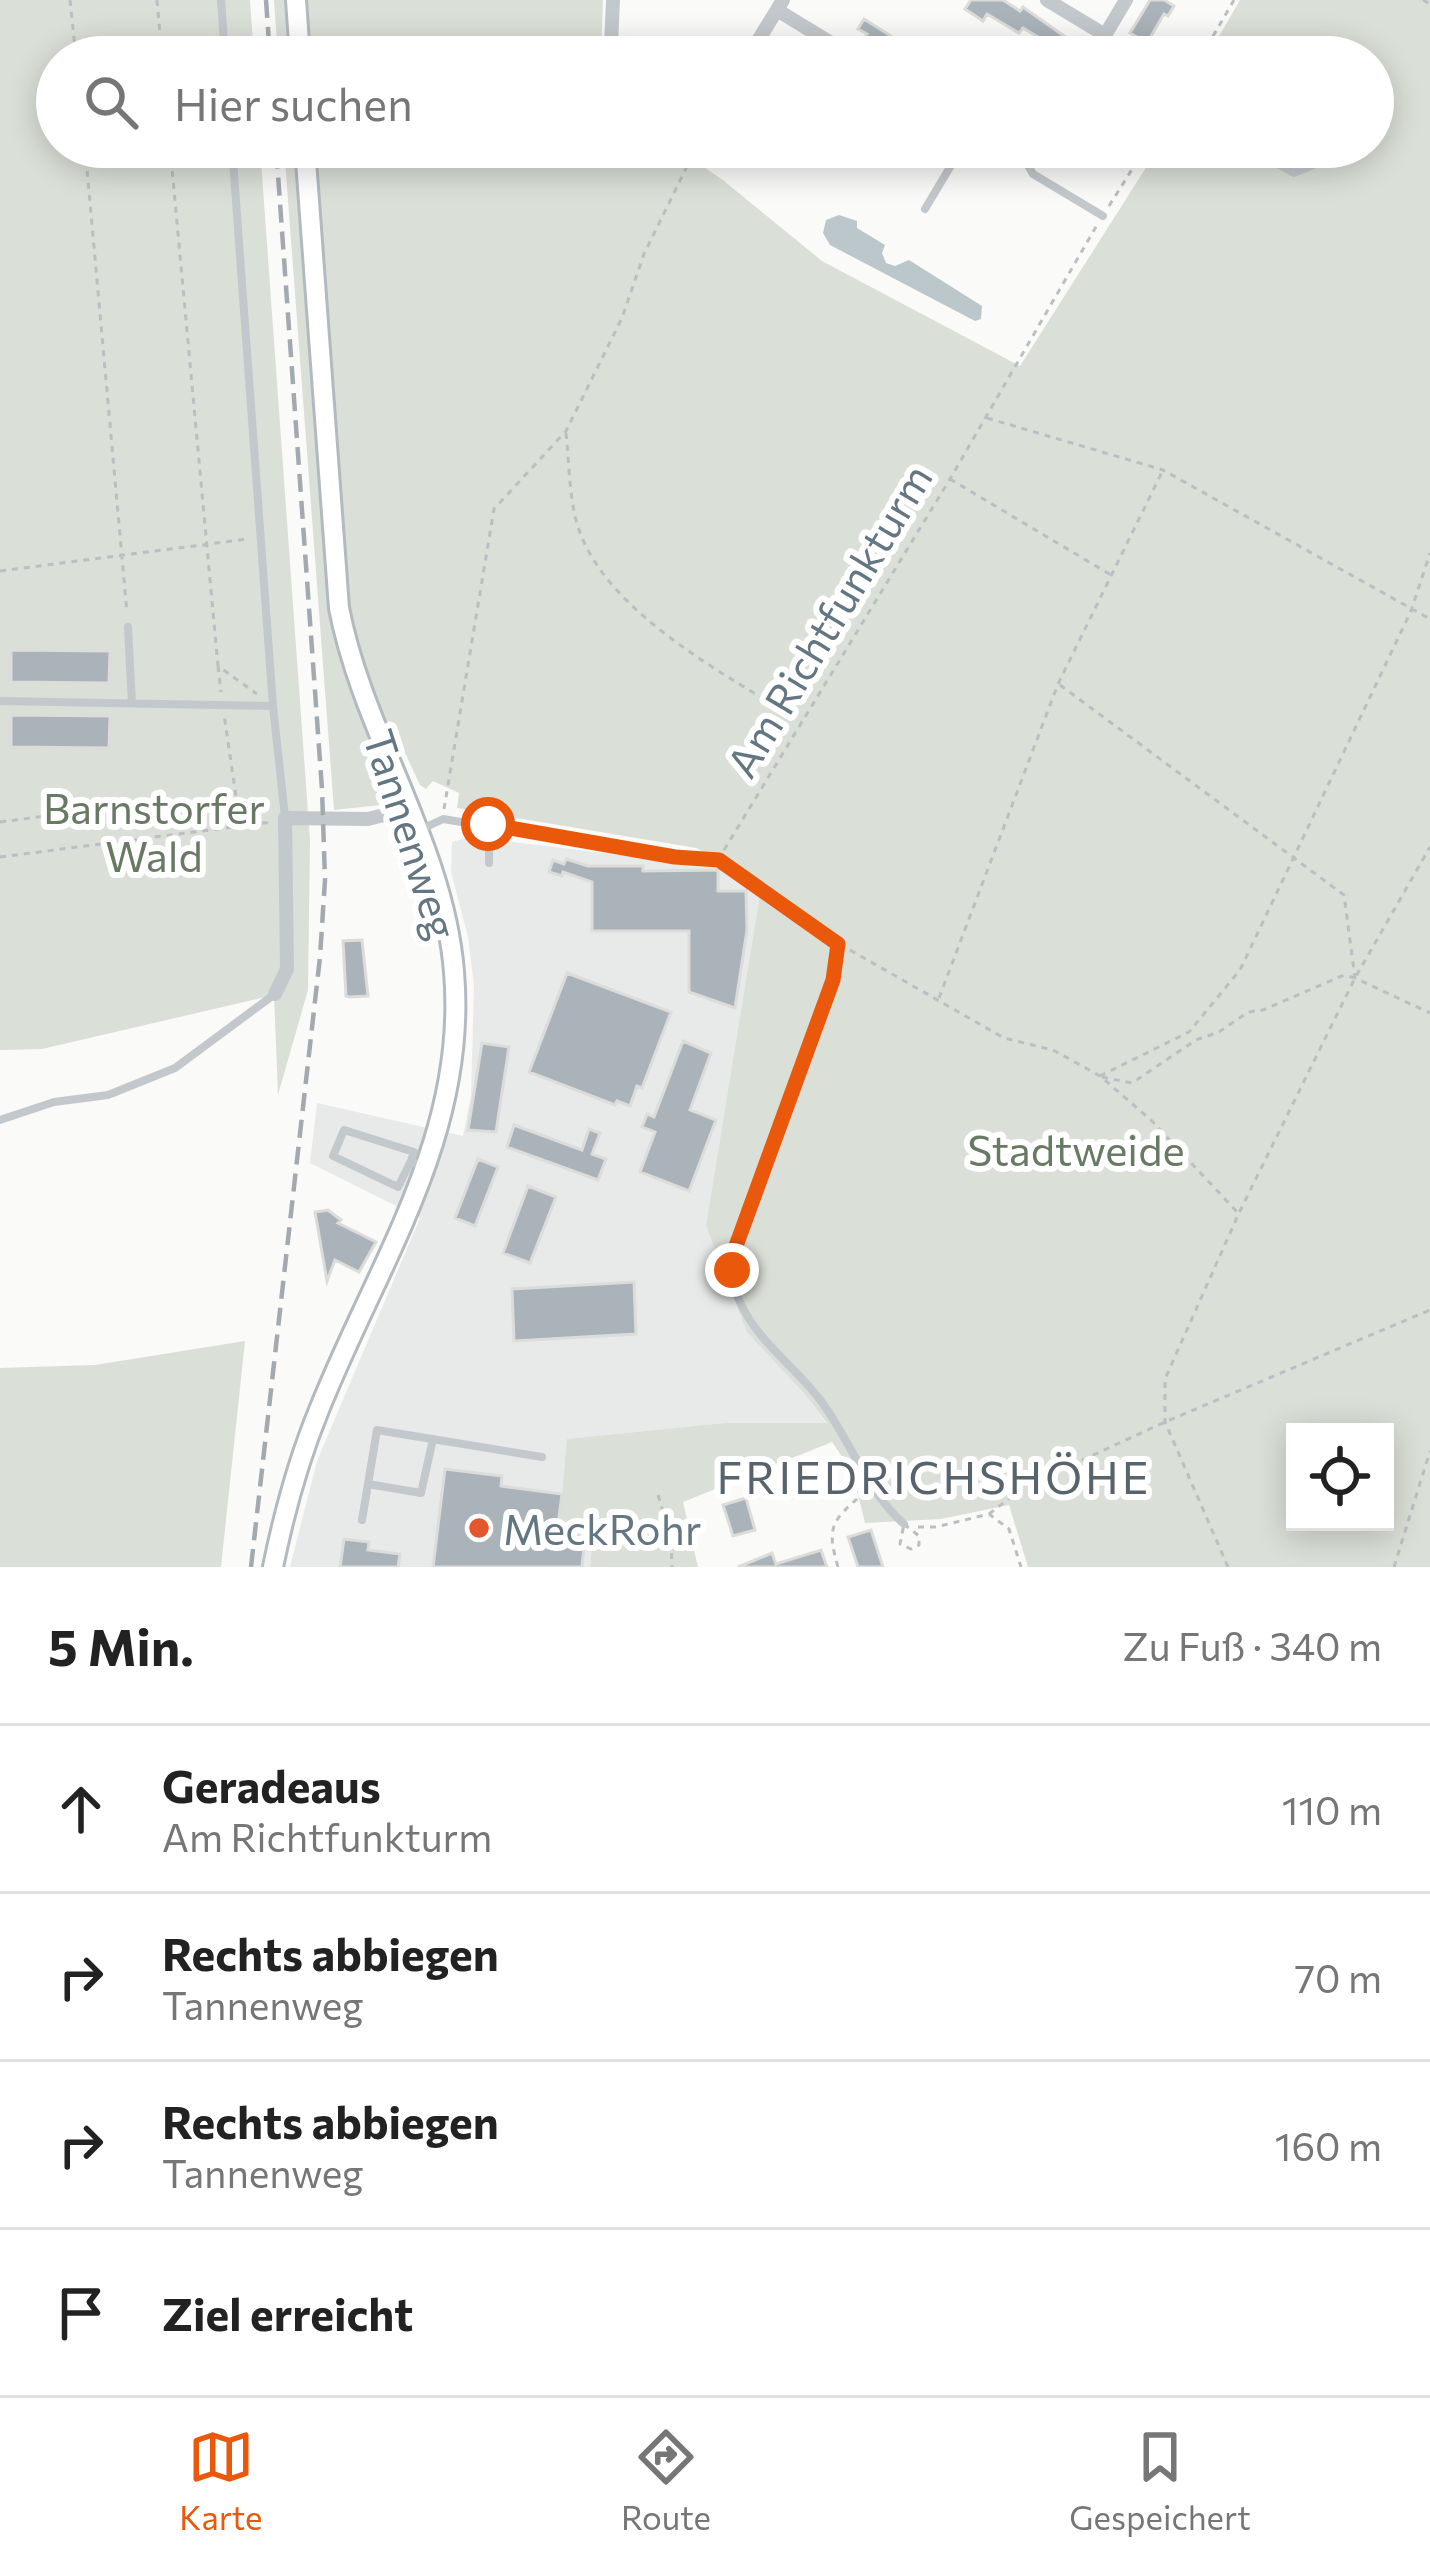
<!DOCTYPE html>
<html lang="de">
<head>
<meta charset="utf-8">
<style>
  :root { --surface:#fff; --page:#f6f6f6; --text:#222; --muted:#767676; --line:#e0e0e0; --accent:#ea580c }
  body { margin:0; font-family:Commissioner,sans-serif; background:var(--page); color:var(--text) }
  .controls { position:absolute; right:36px; bottom:36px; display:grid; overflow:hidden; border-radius:0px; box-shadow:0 6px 30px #0003 }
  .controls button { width:108px; height:108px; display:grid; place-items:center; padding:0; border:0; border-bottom:3px solid var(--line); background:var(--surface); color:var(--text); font:60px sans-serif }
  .stop { position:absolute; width:36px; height:36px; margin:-27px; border:9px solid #ea580c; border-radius:50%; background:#fff }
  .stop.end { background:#ea580c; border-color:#fff; box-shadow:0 3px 12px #0008 }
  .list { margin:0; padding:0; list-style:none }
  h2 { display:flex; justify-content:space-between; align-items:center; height:156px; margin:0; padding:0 48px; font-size:51px }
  h2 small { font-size:39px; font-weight:400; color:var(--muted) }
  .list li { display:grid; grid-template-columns:78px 1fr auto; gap:36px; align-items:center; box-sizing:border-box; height:168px; padding:0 48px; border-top:3px solid var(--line) }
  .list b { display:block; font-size:45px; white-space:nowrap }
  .list p { margin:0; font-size:39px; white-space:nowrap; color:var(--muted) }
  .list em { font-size:39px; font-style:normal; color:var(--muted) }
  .icon { flex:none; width:66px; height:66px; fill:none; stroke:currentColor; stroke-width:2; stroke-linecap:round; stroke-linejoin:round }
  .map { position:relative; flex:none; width:1430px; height:1567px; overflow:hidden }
  .search { position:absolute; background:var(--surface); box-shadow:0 6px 30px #0003; left:36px; right:36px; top:36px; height:132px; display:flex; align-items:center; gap:30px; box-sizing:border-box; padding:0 42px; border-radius:66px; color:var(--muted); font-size:45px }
  .sheet { height:828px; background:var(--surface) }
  nav { display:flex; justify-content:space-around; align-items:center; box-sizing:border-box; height:168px; border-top:3px solid var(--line); background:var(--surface); font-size:33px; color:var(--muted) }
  nav a { display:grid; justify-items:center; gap:6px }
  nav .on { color:var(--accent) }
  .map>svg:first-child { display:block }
</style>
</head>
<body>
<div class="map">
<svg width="1430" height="1567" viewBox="0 0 1430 1567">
  <rect width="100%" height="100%" fill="#fafaf8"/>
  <path fill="#e8e9e9" d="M470,837L728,868L760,894L706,1225L803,1392L827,1424L724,1423L568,1439L594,1535L590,1567H290L317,1461L420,1218L310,1163L317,1103L463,1136L471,1095L474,986L468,937L451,872L452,842Z"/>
  <path fill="#dadfd7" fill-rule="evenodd" d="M0,0H250L254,57H57V147H260L310,840L308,990L278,1095L274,995L42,1049L0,1050Z
    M274,0H603L601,57H278Z
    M1240,0H1430V1567H1028L1009,1505L941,1519L865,1523L852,1471L832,1442L683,1502L698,1567H590L593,1535L559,1530L567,1439L724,1423H827L803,1392L747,1332L706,1225L760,894L719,860L696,848L457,808L459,793L433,781L426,789L420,785L390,721L376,725L380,805L334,810L284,147H675L724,181L822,261L1020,366L1154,155L1152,147H1373V57H1207ZM1295,1432H1385V1522H1295Z
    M245,1341L221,1567H0V1368L95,1365Z"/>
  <path fill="#bbc7cb" d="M839,215L857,221V228L885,245L882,253L886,263L895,266L909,260L982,306L981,319L975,321L830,245L823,233L826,220Z"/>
  <path fill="#aab3b9" stroke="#dcdcda" stroke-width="3" d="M971,0H1003L1020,11L1023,7L1071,41L1061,57H1044L1048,43L1023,28L1019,33L987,14L983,21L965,9Z
    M1150,0H1164L1174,6L1168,16L1164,14L1147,43L1130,33Z
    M864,19L905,45L928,57H891L863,40L867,34L858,29Z
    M11,650L110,651L109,683L11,682Z
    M11,715L110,716L109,748L11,747Z
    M566,859L588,866H643V871L718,870V891H746L747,930L735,1008L689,992V931H592V882L563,872L562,876L549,872L553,860L564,864Z
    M362,940L368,996L349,997L346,996L343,941Z
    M567,973L671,1012L642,1088L637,1086L630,1106L617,1101L615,1105L529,1072Z
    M683,1041L711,1053L690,1110L716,1120L689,1191L640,1172L655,1132L642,1127L647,1114L654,1117Z
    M482,1043L509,1047L496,1132L468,1130Z
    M514,1125L582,1150L589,1129L600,1133L592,1154L606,1159L598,1180L507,1147Z
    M478,1159L498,1167L475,1226L455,1218Z
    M528,1186L556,1197L530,1263L503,1253Z
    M328,1210L341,1220L338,1223L376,1242L359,1272L335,1260L327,1281L315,1212Z
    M634,1282L636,1334L514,1341L512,1289Z
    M445,1469L502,1476L501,1486L562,1494L557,1533L585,1536L582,1567H433Z
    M746,1498L755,1530L733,1536L723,1505Z
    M871,1530L883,1567H858L848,1537Z
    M344,1539L369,1542L368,1550L400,1554L398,1567H340Z
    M821,1550L827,1567H738L772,1553L776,1564Z"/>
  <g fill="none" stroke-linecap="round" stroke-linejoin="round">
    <g stroke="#b3babf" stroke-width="24">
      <path id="secondary" d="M296,0L300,57
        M273,1567C284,1513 298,1461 319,1410C377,1264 468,1136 454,972C444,844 363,733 339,608L305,147"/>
    </g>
    <path stroke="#bbbfc2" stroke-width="3" stroke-dasharray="6 6" stroke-linecap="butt" d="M70,0L76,57
      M157,0L162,57
      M1423,0L1430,4
      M1201,57L1234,0
      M85,147L127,613
      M170,147L218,666L257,694
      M1109,206L1146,147
      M987,418L1163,470L1430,619
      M566,433C569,460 569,489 575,516C596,609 726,674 801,722
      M950,479L1111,575
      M0,571L248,539
      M218,666L221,692
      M1060,685L1344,895L1355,978L1430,1013
      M444,809L494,509L566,431L622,318L644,254L694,152
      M0,822L168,800L239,817L224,714
      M724,850L950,479L1097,225
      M0,857L272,822
      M850,950L1004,1038L1053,1050L1100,1076L1151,1120L1238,1213
      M939,998L1058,684L1163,470
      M1100,1076L1189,1032L1240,970L1411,611L1430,553
      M1102,1077L1132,1083L1196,1040L1219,1032L1248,1012L1263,1010L1344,975L1355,978
      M658,1495L671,1539L672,1567
      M989,1514L1024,1487L1165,1422L1430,1310
      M904,1524L919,1536V1545L911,1549L900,1544Z
      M918,1527H936L989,1514L1009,1529L1021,1567
      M838,1567C826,1527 832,1520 863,1494
      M1228,1567L1165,1422V1379L1239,1213L1355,978L1430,847
      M1394,1567L1430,1451"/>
    <path stroke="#c3c8cc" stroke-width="8" d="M221,0L225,57
      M232,147L273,706L285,817
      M1246,147L1294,173L1320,162L1329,147
      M1266,159L1272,147
      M1026,162L1033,174L1103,216
      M925,209L962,147
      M128,627L132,703
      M0,701L273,706
      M489,824V863
      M418,831L443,819L675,857L719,860L838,944L833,980L736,1246C733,1265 731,1282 739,1300C758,1343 794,1365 821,1401C850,1440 867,1492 904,1524
      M0,1120L54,1102L108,1095L175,1068L275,994
      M411,1161L398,1187L333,1156L344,1130L414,1152L411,1161L425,1168
      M368,1484L421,1493L433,1439
      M362,1520L377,1430L542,1457"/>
    <path stroke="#c3c8cc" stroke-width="14" d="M1047,0L1105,35
      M777,10L854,57
      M611,45L613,0
      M519,57C562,41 607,37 650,57
      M748,57L783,0
      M1092,57L1126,0
      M1001,147L1025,161L1037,147
      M275,994L287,969L285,818L368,819L408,809"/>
    <use href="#secondary" stroke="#fff" stroke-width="18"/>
    <path stroke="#a2aab0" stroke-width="4.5" stroke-dasharray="18 9" stroke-linecap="butt" d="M266,0L270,57
      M251,1567L320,957L325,880L322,789L276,147"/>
  </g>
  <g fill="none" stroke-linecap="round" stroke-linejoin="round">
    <path stroke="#ea580c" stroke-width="15" d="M488,824L675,857L719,860L838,944L833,980L736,1246L732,1270"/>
  </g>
  <circle fill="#e4572e" stroke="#fff" stroke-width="4.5" cx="479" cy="1528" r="12"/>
  <g text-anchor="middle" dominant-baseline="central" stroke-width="12" stroke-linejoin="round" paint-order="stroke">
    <g font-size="42" fill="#657683" stroke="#fff">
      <text transform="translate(828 620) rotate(-59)">Am Richtfunkturm</text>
      <text transform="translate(412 834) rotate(72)">Tannenweg</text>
    </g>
    <g font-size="42" fill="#687a64" stroke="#fff">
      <text x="154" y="807">Barnstorfer<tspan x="154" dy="48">Wald</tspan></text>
      <text x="1076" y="1149">Stadtweide</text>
    </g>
    <g font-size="42" fill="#657683" stroke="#fff" text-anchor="start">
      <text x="503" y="1528">MeckRohr</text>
    </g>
    <g font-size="45" letter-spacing="3" fill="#57646e" stroke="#fff">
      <text x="934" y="1475">FRIEDRICHSHÖHE</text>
    </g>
  </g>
</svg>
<div class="controls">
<button><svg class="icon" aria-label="locate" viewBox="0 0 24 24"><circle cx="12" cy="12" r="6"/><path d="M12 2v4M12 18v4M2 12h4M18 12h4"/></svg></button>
</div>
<div class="stop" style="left:488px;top:824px"></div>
<div class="stop end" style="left:732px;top:1270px"></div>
<div class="search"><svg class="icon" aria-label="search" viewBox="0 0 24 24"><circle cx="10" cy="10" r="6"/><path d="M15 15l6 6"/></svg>Hier suchen</div>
</div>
<section class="sheet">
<h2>5 Min.<small>Zu Fuß · 340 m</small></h2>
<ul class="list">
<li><svg class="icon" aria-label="ahead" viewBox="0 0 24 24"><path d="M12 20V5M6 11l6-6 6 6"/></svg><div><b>Geradeaus</b><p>Am Richtfunkturm</p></div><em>110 m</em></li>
<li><svg class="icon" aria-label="right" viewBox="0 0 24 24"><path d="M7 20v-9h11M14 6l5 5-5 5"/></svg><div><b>Rechts abbiegen</b><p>Tannenweg</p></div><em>70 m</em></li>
<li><svg class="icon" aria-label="right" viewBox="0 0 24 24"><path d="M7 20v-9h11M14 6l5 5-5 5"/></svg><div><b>Rechts abbiegen</b><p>Tannenweg</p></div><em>160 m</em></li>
<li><svg class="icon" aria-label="arrive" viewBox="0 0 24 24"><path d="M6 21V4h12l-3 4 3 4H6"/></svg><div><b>Ziel erreicht</b></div></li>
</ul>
</section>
<nav>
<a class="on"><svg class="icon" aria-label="map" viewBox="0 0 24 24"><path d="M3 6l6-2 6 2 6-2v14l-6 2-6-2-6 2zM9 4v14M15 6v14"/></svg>Karte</a>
<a><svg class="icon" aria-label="directions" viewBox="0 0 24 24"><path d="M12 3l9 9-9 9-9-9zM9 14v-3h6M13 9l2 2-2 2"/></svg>Route</a>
<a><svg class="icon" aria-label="saved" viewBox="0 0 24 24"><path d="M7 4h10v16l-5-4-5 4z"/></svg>Gespeichert</a>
</nav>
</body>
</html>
